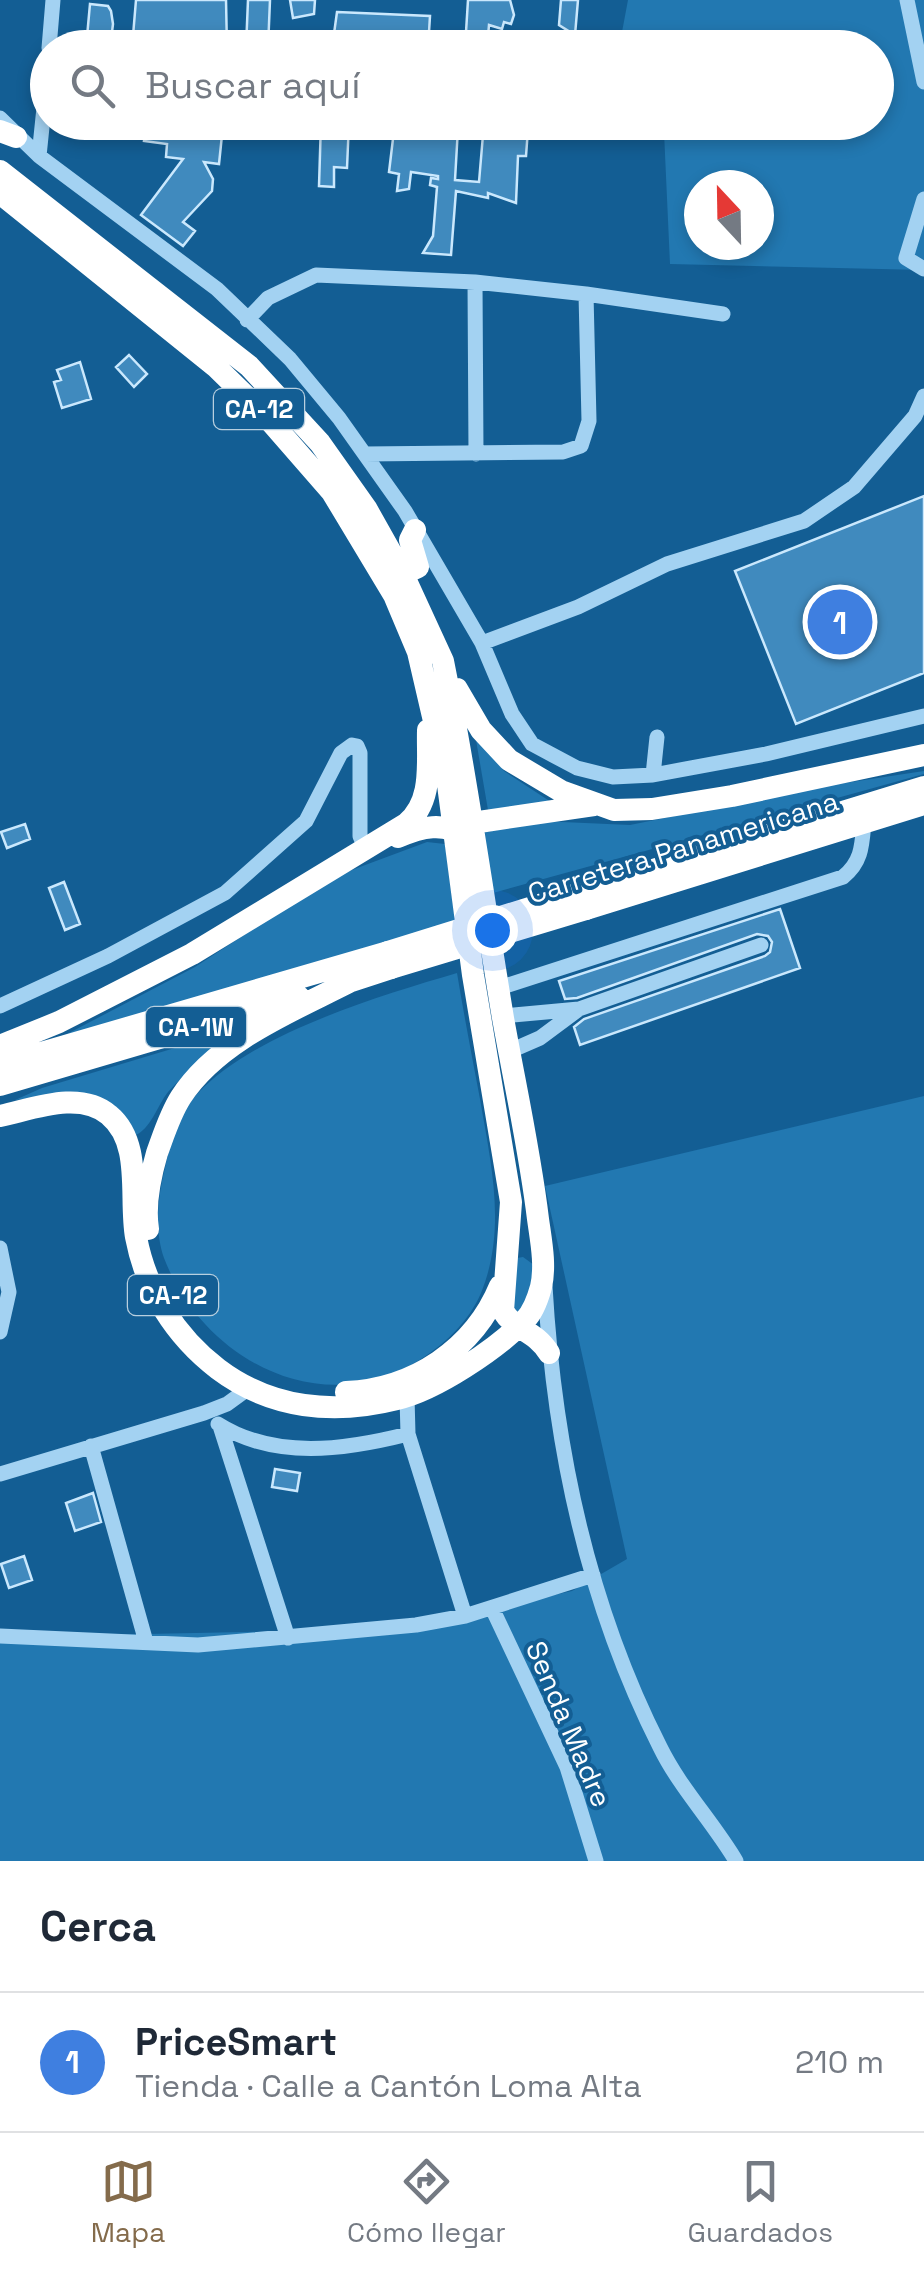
<!DOCTYPE html>
<html lang="es">
<head>
<meta charset="utf-8">
<style>
  :root { --surface:#fff; --page:#f2f2f3; --text:#1f2937; --muted:#747a83; --line:#e0e1e3; --accent:#846b4b }
  body { margin:0; font-family:"Space Grotesk",sans-serif; background:var(--page); color:var(--text) }
  .compass { position:absolute; left:684px; top:170px; width:90px; height:90px; border-radius:50%; background:var(--surface); box-shadow:0 5px 15px #0003; rotate:338deg }
  .you { position:absolute; left:492px; top:930px; width:35px; height:35px; margin:-25px; border:8px solid #fff; border-radius:50%; background:#1a73e8; box-shadow:0 0 0 15px #1a73e833 }
  .badge { display:grid; place-items:center; width:65px; height:65px; border-radius:50%; background:var(--accent); color:#fff; font-size:32px; font-weight:700 }
  .pin { position:absolute; translate:-50% -50%; border:5px solid #fff; box-shadow:0 2px 10px #0006 }
  .list { margin:0; padding:0; list-style:none }
  h2 { display:flex; justify-content:space-between; align-items:center; height:130px; margin:0; padding:0 40px; font-size:42px }
  h2 small { font-size:32px; font-weight:400; color:var(--muted) }
  .list li { display:grid; grid-template-columns:65px 1fr auto; gap:30px; align-items:center; box-sizing:border-box; height:140px; padding:0 40px; border-top:2px solid var(--line) }
  .list b { display:block; font-size:38px; white-space:nowrap }
  .list p { margin:0; font-size:32px; white-space:nowrap; color:var(--muted) }
  .list em { font-size:32px; font-style:normal; color:var(--muted) }
  .icon { flex:none; width:55px; height:55px; fill:none; stroke:currentColor; stroke-width:2; stroke-linecap:round; stroke-linejoin:round }
  .map { position:relative; flex:none; width:924px; height:1861px; overflow:hidden }
  .search { position:absolute; background:var(--surface); box-shadow:0 5px 15px #0003; left:30px; right:30px; top:30px; height:110px; display:flex; align-items:center; gap:25px; box-sizing:border-box; padding:0 35px; border-radius:55px; color:var(--muted); font-size:38px }
  .sheet { height:270px; background:var(--surface) }
  nav { display:flex; justify-content:space-around; align-items:center; box-sizing:border-box; height:140px; border-top:2px solid var(--line); background:var(--surface); font-size:28px; color:var(--muted) }
  nav a { display:grid; justify-items:center; gap:5px }
  nav .on { color:var(--accent) }
  .map>svg:first-child { display:block }
</style>
</head>
<body>
<div class="map">
<svg width="924" height="1861" viewBox="0 0 924 1861">
  <rect width="100%" height="100%" fill="#135e94"/>
  <path fill="#2278b1" fill-rule="evenodd" d="M628,0H924V270L670,264L664,132L659,123L876,122V48H619ZM699,185H759V245H699Z
    M475,734L504,771L551,802L488,810Z
    M924,771V774L493,893L482,833L540,821L630,825L818,787Z
    M427,842L445,844L455,921L25,1056L195,967L333,877Z
    M457,973C464,1015 472,1057 480,1099C491,1164 507,1229 481,1293C469,1321 446,1343 421,1359C322,1423 203,1360 164,1258C154,1230 158,1196 165,1168C171,1141 179,1113 198,1093C255,1033 379,996 457,973Z
    M258,1023C227,1044 193,1064 168,1092C157,1106 151,1129 134,1136C100,1077 74,1093 15,1100L42,1088Z
    M924,1096V1861H0V1637L398,1629L572,1591L627,1559L545,1186Z
    M523,1257L534,1265L532,1300L518,1313L511,1311L517,1258Z"/>
  <path fill="#408abe" stroke="#cae8fd" stroke-width="2.5" d="M136,0H226L227,48H132Z
    M248,0H270L268,48H246Z
    M290,0H315L314,14L293,18Z
    M468,0H510L514,15L511,24L504,22L502,29L489,25L487,48H465Z
    M561,0H578L575,35L559,25Z
    M90,4L108,6L111,11L113,24L110,48H86Z
    M337,12L430,16L428,48H379L355,43L352,48H332Z
    M147,122H205L204,133L222,135L219,164L204,162L213,179L212,191L183,222L195,231L183,246L141,215L183,159L166,157L167,144L144,141Z
    M321,122H349L347,168L334,167V187L319,186Z
    M395,122H437L439,127L458,128L455,180L479,182L484,123L528,129L526,156H518L516,203L488,193V198L456,191L451,255L423,253L433,236L437,187L430,185L431,178L438,179V176L411,172L409,189L397,191L399,174L389,172Z
    M129,355L147,374L134,387L116,367Z
    M80,362L91,399L62,408L54,382L61,380L57,370Z
    M924,496V673L796,724L735,571Z
    M25,824L30,839L7,848L1,832Z
    M64,882L80,924L65,930L49,888Z
    M780,909L800,968L580,1045L574,1027L584,1019L765,956L770,952L772,942L768,936L757,934L577,998L565,999L559,981Z
    M275,1469L300,1473L297,1491L272,1487Z
    M93,1493L101,1522L75,1531L66,1503Z
    M24,1556L32,1580L9,1588L1,1564Z"/>
  <g fill="none" stroke-linecap="round" stroke-linejoin="round">
    <path stroke="#a3d2f2" stroke-width="15" d="M907,0L924,82
      M49,48L53,0
      M0,118L39,156L217,289L290,359L339,418L405,511L482,643L512,714L532,744L577,768L613,777L653,775
      M39,156L48,69
      M924,199L906,258L924,269
      M475,282L476,454
      M247,320L268,298L316,275L475,282L586,294L723,314
      M365,454L563,452L581,446L589,421L586,294
      M482,643L578,607L667,564L804,521L854,487L915,416L924,396
      M657,737L653,775L766,754L924,716
      M499,988L843,877C862,862 862,845 864,822
      M0,1006L108,956L225,893L306,821L341,753L352,745L357,746L360,753V836L366,850
      M503,1016L579,1009
      M510,1051L540,1038L579,1009L761,945
      M0,1248L9,1292L0,1332
      M545,1286C554,1444 588,1605 660,1747C680,1788 713,1822 736,1861
      M407,1397L408,1434L465,1616
      M218,1424C275,1460 345,1450 408,1434
      M220,1426L288,1638
      M91,1446L146,1642
      M0,1474L204,1413L227,1404L249,1388
      M492,1608L567,1767L596,1861
      M0,1636L198,1645L416,1625L465,1616L593,1575"/>
    <path stroke="#fff" stroke-width="22" d="M0,131L16,137
      M0,171L249,366L320,443L366,508L403,574L443,661L453,712C472,814 486,916 503,1018C515,1085 530,1152 538,1219C541,1241 546,1265 541,1287C538,1298 533,1312 525,1320C497,1349 436,1390 397,1399C334,1415 271,1409 218,1369C175,1336 146,1290 136,1237C129,1198 143,1143 109,1115C80,1090 33,1109 0,1116
      M0,193L216,367L264,414L332,492L394,595L418,652L447,777L473,975L511,1202L503,1311C515,1331 535,1330 549,1353
      M403,574L418,567L410,540L415,530
      M457,689L481,730L509,760L561,791L614,810L652,809L732,796L924,755
      M464,835L479,822L594,805
      M398,837C421,827 444,821 466,837
      M578,893L924,787
      M586,909L924,804
      M339,985L391,968
      M0,1046L59,1022L192,954L406,824C434,801 427,762 428,730
      M0,1065L388,952
      M0,1085L299,997
      M148,1229C144,1204 150,1177 157,1153C164,1134 170,1114 181,1097C218,1040 293,1011 351,981
      M346,1392C414,1389 474,1349 500,1286"/>
    <path stroke="#fff" stroke-width="22" d="M388,952L578,893
      M391,968L586,909"/>
  </g>
  <g text-anchor="middle" dominant-baseline="central" stroke-width="8" stroke-linejoin="round" paint-order="stroke">
    <g fill="#135e94" stroke="#b8cfdf" stroke-width="2.5">
      <rect x="214" y="389" width="90" height="40" rx="8"/>
      <rect x="146" y="1007" width="100" height="40" rx="8"/>
      <rect x="128" y="1275" width="90" height="40" rx="8"/>
    </g>
    <g font-size="25" font-weight="bold" fill="#fff">
      <text x="259" y="409">CA-12</text>
      <text x="196" y="1027">CA-1W</text>
      <text x="173" y="1295">CA-12</text>
    </g>
    <g font-size="28" fill="#fff" stroke="#135e94">
      <text transform="translate(683 847) rotate(-17)">Carretera Panamericana</text>
      <text transform="translate(569 1724) rotate(67)">Senda Madre</text>
    </g>
  </g>
</svg>
<svg class="compass" viewBox="-18 -18 36 36"><path d="M0-13l5 13h-10z" fill="#e53935"/><path d="M0 13l5-13h-10z" fill="#747a83"/></svg>
<div class="you"></div>
<div class="pin badge" style="left:840px;top:622px;background:#3f7fe0">1</div>
<div class="search"><svg class="icon" aria-label="search" viewBox="0 0 24 24"><circle cx="10" cy="10" r="6"/><path d="M15 15l6 6"/></svg>Buscar aquí</div>
</div>
<section class="sheet">
<h2>Cerca<small></small></h2>
<ul class="list">
<li><span class="badge" style="background:#3f7fe0">1</span><div><b>PriceSmart</b><p>Tienda · Calle a Cantón Loma Alta</p></div><em>210 m</em></li>
</ul>
</section>
<nav>
<a class="on"><svg class="icon" aria-label="map" viewBox="0 0 24 24"><path d="M3 6l6-2 6 2 6-2v14l-6 2-6-2-6 2zM9 4v14M15 6v14"/></svg>Mapa</a>
<a><svg class="icon" aria-label="directions" viewBox="0 0 24 24"><path d="M12 3l9 9-9 9-9-9zM9 14v-3h6M13 9l2 2-2 2"/></svg>Cómo llegar</a>
<a><svg class="icon" aria-label="saved" viewBox="0 0 24 24"><path d="M7 4h10v16l-5-4-5 4z"/></svg>Guardados</a>
</nav>
</body>
</html>
